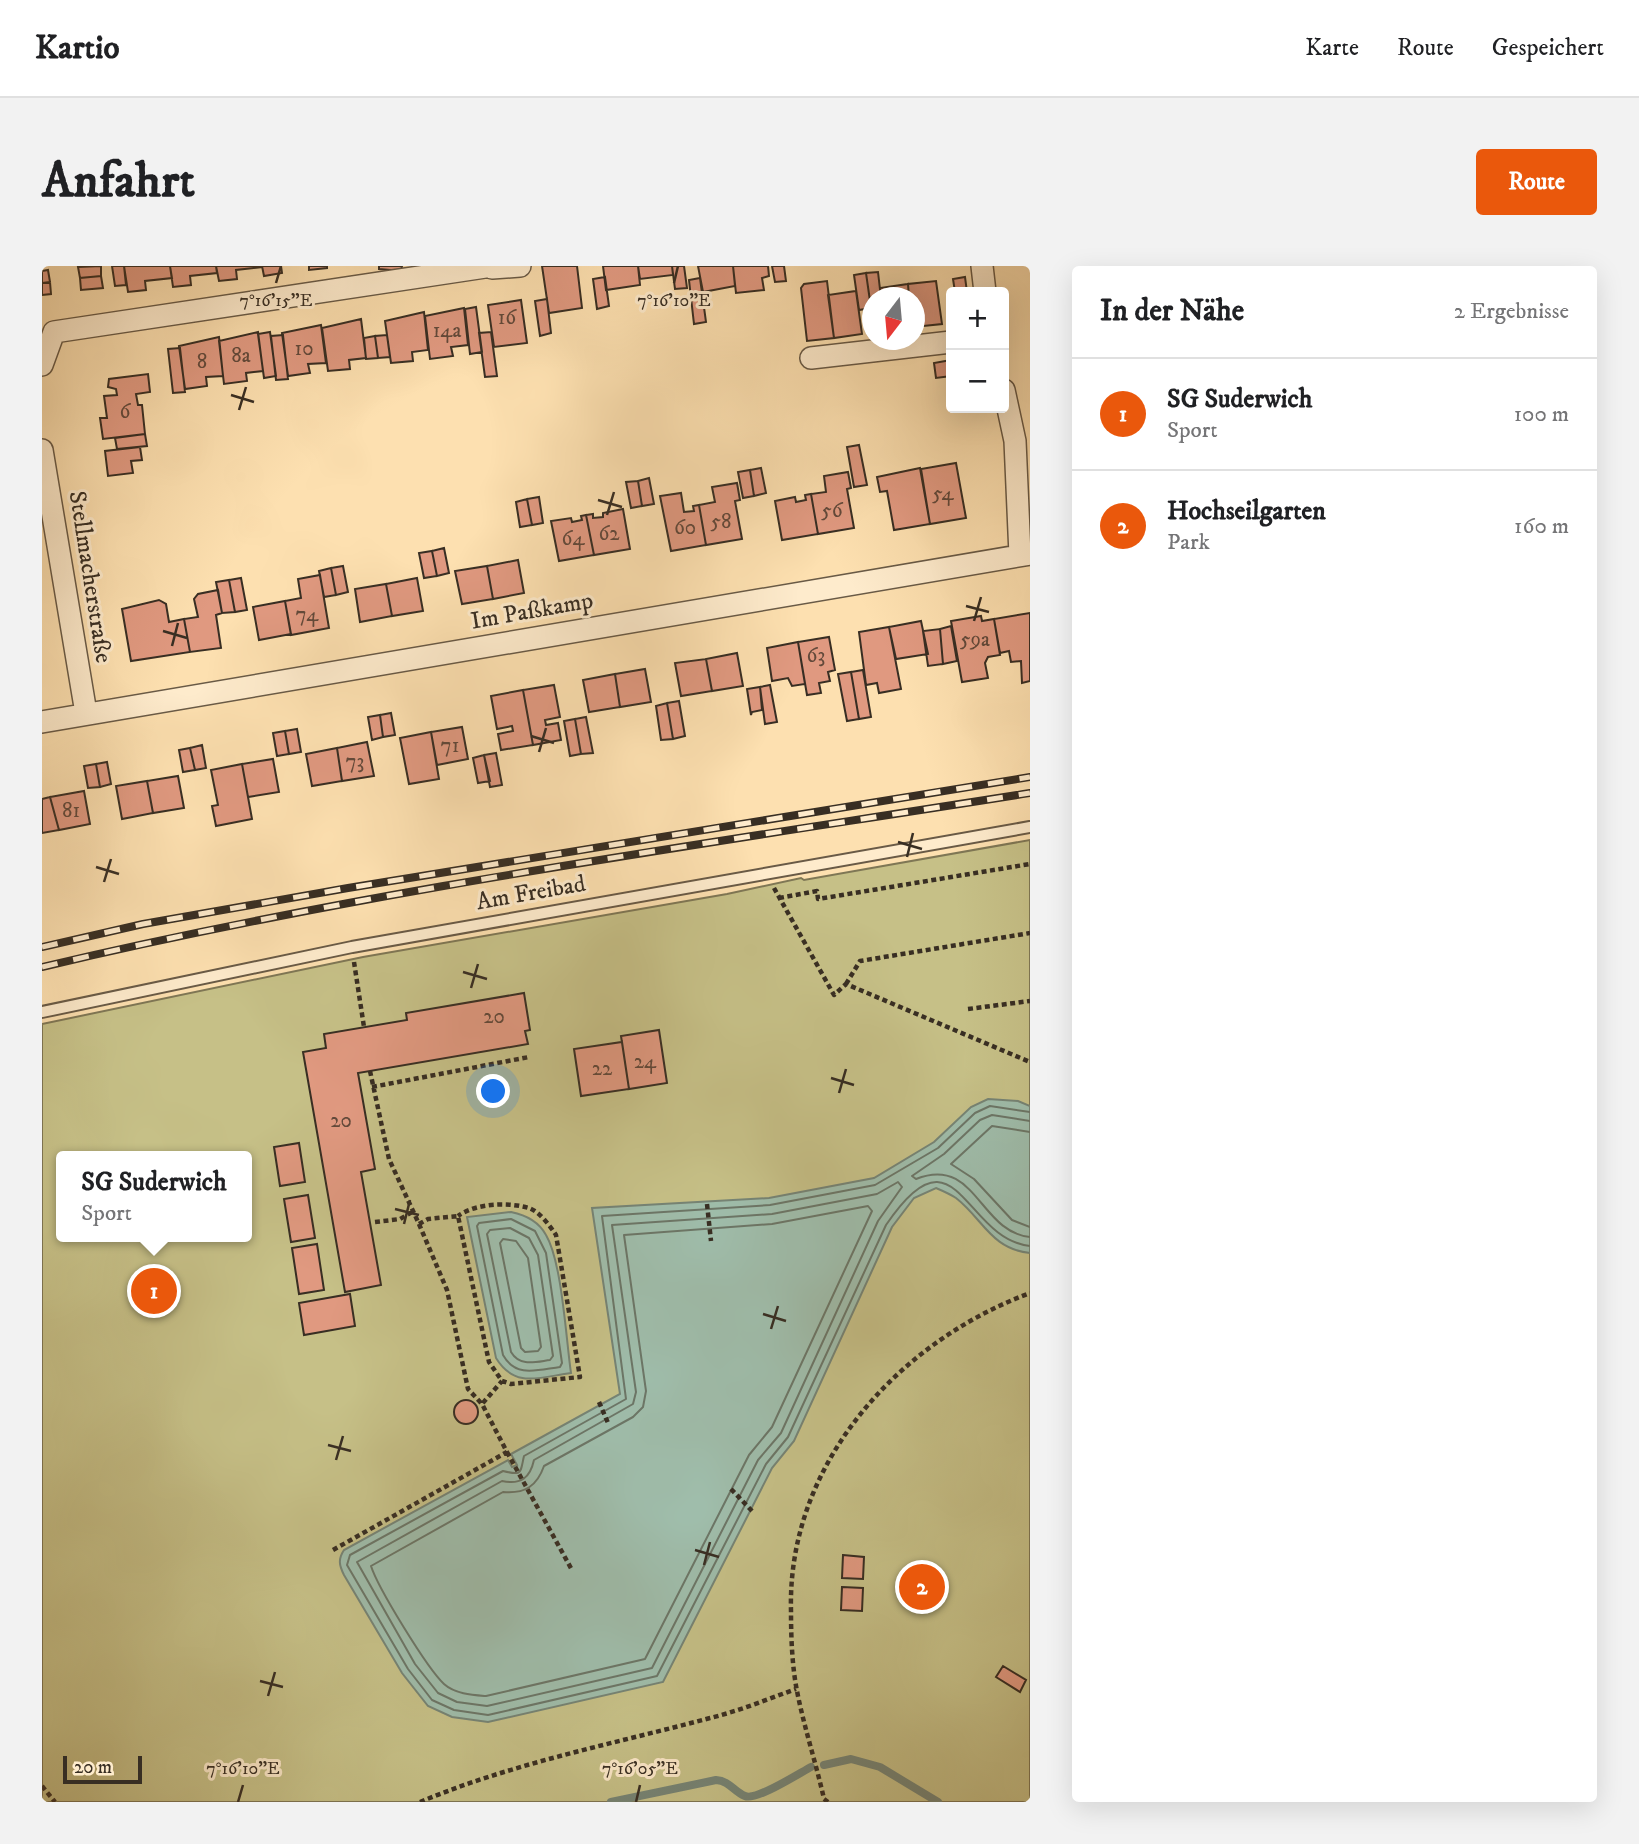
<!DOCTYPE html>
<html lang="de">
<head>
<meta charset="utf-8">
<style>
  :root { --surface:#fff; --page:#f2f2f2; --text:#202124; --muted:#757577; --line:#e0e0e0; --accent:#ea580c }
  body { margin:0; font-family:"IM FELL DW Pica",serif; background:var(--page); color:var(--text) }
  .controls { position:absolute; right:21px; top:21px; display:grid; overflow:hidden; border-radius:7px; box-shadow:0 7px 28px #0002 }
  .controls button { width:63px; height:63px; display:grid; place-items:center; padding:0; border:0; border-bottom:2px solid var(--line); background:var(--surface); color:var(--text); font:35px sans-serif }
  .compass { position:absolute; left:820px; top:21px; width:63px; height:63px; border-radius:50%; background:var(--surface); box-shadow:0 7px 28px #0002; rotate:196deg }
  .scale { position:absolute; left:21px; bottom:18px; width:79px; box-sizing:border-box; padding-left:7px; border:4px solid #382e23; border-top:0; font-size:19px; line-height:24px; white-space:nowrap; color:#382e23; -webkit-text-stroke:5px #feebcc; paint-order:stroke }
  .you { position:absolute; left:452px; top:826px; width:24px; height:24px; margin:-18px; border:5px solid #fff; border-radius:50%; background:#1a73e8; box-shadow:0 0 0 10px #1a73e833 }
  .badge { display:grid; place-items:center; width:46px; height:46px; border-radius:50%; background:var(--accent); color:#fff; font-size:23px; font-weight:700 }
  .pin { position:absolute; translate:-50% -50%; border:4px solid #fff; box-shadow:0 2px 7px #0006 }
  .popup { position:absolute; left:14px; top:885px; width:196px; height:91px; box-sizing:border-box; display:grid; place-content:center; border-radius:7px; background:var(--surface); filter:drop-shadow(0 2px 5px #0005); font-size:23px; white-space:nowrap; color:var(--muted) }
  .popup b { font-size:26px; color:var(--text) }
  .popup::after { content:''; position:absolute; left:50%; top:100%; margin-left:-14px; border:14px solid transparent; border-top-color:var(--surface) }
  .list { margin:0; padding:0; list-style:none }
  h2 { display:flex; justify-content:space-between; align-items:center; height:91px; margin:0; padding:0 28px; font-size:30px }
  h2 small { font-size:23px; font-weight:400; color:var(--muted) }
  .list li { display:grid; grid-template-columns:46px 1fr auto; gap:21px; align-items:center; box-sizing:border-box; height:112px; padding:0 28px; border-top:2px solid var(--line) }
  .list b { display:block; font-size:26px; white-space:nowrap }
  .list p { margin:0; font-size:23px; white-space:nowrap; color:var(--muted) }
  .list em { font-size:23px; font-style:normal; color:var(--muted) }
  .map { position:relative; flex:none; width:988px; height:1536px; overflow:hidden; border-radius:7px }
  header { display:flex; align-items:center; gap:42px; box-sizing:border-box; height:98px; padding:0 35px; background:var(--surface); border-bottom:2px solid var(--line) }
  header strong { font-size:33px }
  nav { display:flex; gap:38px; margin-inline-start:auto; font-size:24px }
  .intro { display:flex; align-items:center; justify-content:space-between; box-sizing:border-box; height:168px; padding:0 42px }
  h1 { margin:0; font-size:49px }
  .button { padding:18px 32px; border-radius:7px; background:var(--accent); color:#fff; font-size:24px; font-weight:700 }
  main { display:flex; gap:42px; padding:0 42px }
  aside { flex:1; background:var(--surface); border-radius:7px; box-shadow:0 7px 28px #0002 }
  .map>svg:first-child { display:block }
</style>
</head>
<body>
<header>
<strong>Kartio</strong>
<nav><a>Karte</a><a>Route</a><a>Gespeichert</a></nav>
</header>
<div class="intro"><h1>Anfahrt</h1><a class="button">Route</a></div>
<main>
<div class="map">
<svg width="988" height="1536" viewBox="0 0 988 1536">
  <rect width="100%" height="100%" fill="#fde0b0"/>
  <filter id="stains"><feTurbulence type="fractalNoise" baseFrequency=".00286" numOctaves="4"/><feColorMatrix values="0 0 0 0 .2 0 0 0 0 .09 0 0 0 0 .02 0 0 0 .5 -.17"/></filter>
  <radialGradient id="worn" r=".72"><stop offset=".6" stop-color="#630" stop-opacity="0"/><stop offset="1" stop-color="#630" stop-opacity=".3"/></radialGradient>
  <path fill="#c6c087" stroke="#7f7755" stroke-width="2" fill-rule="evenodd" d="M988,574V1536H0V758L321,691L685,628L759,612L762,614ZM19,890H205V971H19Z"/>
  <path fill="#9fbdab" stroke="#768475" stroke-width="2" d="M946,833L976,835L988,840V987C949,983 941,953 914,932C908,928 901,925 894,922L872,932L850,961L752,1175L730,1202L621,1416L446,1456L410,1451L386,1440L360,1407L302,1309C297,1299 296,1293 302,1284L466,1194L470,1201L475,1199L469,1188L578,1128L550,942L727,932L832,912L892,876L929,841Z
    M469,946C484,949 497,956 504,969C520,996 524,1073 529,1107C498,1111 473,1123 454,1092L425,951Z"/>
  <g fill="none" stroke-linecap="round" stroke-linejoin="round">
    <path stroke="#6c7667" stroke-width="2" d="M988,846L948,840L933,847L896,882L833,919L728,939L560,950L584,1133L482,1190C478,1207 481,1210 461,1205L308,1289L305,1299L366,1403L390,1434L412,1444L446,1449L615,1410L724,1198L746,1171L844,959C915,854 921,973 988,980
      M988,855L950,849L938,854L902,888L870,910L874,913C934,889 937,966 988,971
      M988,866L950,860L909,898L932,913L970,954L988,961
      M856,916L860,921L836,955L739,1167L716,1194L610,1402L445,1440L415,1436L396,1427L373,1398L315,1296L460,1215C479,1219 488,1212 492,1194L591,1138L594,1126L570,959L730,948L835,928Z
      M826,940L830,945L730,1161L707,1189L603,1393L444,1430C431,1429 413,1428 402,1418C385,1402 336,1322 329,1300L461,1226C483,1228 495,1220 502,1200L591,1151L601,1141L604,1125L582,969L730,958Z
      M469,953L493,965L504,987L520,1097L518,1101C495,1104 474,1112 461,1089L435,960L437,957Z
      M468,962L487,972L496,989L511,1090L508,1094C493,1096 478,1101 469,1086L445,968L448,964Z
      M461,973L474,975L486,992L499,1081L496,1085L483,1086L479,1082L458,977Z"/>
    <path stroke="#768475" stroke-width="8" d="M782,1499L809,1493L838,1501L896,1536
      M569,1536L674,1514C688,1515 691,1525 703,1530C714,1535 756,1508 769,1501"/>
  </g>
  <path fill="#e09980" stroke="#382e23" stroke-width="2" d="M59,0V10L38,12L36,1Z
    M70,0H82L84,19L73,20Z
    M82,0H128L130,12L103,15L104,24L86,26Z
    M128,0H174L175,7L148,10L149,19L131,21Z
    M174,0H220V1L194,4L195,13L177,15Z
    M239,0L240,7L222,10L220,0Z
    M267,0H285V2L267,4Z
    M337,0H360L359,5L337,3Z
    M500,0H535L540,42L507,47Z
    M561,0H596L598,19L564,24Z
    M596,0H630L631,9L598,13Z
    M630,0H642L645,22L633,23Z
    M656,0H691L693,20L661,26Z
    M691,0H726L727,10L720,12L722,24L694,27Z
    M730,0H742L744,15L733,16Z
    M6,4L8,16L0,17V5Z
    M836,6L839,32H830L829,42L824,7Z
    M824,7L829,42L817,44L812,9Z
    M59,10L61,22L39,24L38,12Z
    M563,11L567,40L555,43L551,13Z
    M923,11L925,26H913L911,13Z
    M658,12L664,56L652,58L647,14Z
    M785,15L792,72L765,75L759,22L762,18Z
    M894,15L900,58L872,61V32H867L866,18Z
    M8,16L9,28L0,29V17Z
    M866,18L867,32H839L838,22Z
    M814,25L820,68L792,72L786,29Z
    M505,33L509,67L498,70L493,35Z
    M479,34L485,77L452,81L446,39Z
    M434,41L440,86L428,88L423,43Z
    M422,42L426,79L409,81L411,90L388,93L383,50Z
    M382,46L386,84L370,86L371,95L349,97L343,55Z
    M319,53L324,92L307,94L308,103L286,105L280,62Z
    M279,59L284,97L266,98L268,107L246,110L240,67Z
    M216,66L221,105L204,107L205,115L182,118L177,75Z
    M228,66L234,110L222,112L216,68Z
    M449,66L455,110L443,111L437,67Z
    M241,69L246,113L234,114L229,70Z
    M345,69L348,91L336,92L333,70Z
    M333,70L336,92L324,93L322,72Z
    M177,71L181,110L164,111L165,120L143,123L137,80Z
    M138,82L143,126L131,127L126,83Z
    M909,94V110L894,112L892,97Z
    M106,108L108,126L94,128L96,139H100L103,168L61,173L58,152H65L62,130L75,129L74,123L66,121L67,113Z
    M103,168L105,180L75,183L73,172Z
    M817,179L825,219L812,221L805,181Z
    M98,181L100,194L89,195L91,207L66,210L63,185Z
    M914,197L924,252L888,258L879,203Z
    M719,202L724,227L712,230L708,204Z
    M878,202L888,258L852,264L845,225L838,226L835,211Z
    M708,204L712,230L701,232L696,206Z
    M806,206L809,222L805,223L812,262L776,268L769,228L784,226L782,210Z
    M607,212L612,238L600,240L596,215Z
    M596,215L600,240L589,242L584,216Z
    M695,217L698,234L693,235L700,273L664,279L657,239L673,236L670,221Z
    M639,227L642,246L652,245L651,240L657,239L664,279L629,285L618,230Z
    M769,228L776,268L740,274L733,235L753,231L754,236L764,234L763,229Z
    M497,231L501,257L490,259L485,233Z
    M485,233L490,259L478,261L474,236Z
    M581,243L588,283L552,289L544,249L551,248V252L561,251V247Z
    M544,249L552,289L517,295L509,255L529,252L530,256L540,254L539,250Z
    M402,282L407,307L395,310L390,285Z
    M390,285L395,310L382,312L377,287Z
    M476,294L482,327L451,333L445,300Z
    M301,300L306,326L294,329L289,302Z
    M445,300L451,333L420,338L413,305Z
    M289,302L294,329L282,331L277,305Z
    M278,309L287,362L249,369L243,335L259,332L256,313Z
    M199,312L205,344L193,346L187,314Z
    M375,312L381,345L350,350L344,318Z
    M187,314L193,346L180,347L174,316Z
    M344,318L350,350L318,356L313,323Z
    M176,324L180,347L174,349L179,382L148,386L142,353L156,351L152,333L156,328Z
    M117,334L124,338L127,356L142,353L148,386L89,395L80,343Z
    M243,335L249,368L217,374L211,341Z
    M988,347V415L980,417L979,395L969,396L967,385L958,387L952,353Z
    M939,350L940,355L952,353L958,389L946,391L943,397L946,412L920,416L909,355Z
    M879,355L886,388L854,393L847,361Z
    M909,360L915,395L901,398L898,363Z
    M847,361L859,423L837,427L835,417L824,419L817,366Z
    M898,363L901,398L886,400L881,365Z
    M787,371L793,404L786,406L788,415L777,417L779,427L765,429L756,376Z
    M756,376L763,418L750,420L746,412L730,415L725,382Z
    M695,387L701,420L670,425L664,393Z
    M664,393L670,425L639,430L633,397Z
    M603,403L609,436L578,441L573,408Z
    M821,404L829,451L817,453L809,406Z
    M809,406L817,453L805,455L796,408Z
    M573,408L578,441L547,446L541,414Z
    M512,419L518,451L503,454L504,459L516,457L519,474L491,479L481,424Z
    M728,419L735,456L723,458L718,421Z
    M718,421L720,444L710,446L709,449L705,423Z
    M481,424L491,479L459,484L456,468L471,465L470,460L455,463L449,430Z
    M637,435L643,470L631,473L625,437Z
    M625,437L631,473L619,474L614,440Z
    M349,447L353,469L341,471L338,449Z
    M338,449L341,471L330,474L326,451Z
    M544,451L551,487L539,488L533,453Z
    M533,453L539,488L528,490L522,455Z
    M420,461L426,493L395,499L389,466Z
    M255,463L259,486L247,488L243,465Z
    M243,465L247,488L235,490L231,467Z
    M389,466L397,513L367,518L358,472Z
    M325,476L332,510L300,515L295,482Z
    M160,479L164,502L153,504L148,482Z
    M148,482L153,504L141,506L137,484Z
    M295,482L300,515L270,520L264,488Z
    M454,487L460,519L448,521L442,489Z
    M442,489L448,515L436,517L431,492Z
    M231,493L237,526L206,531L200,498Z
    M65,496L69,518L58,521L54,498Z
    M54,498L58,521L46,522L42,500Z
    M200,498L210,553L174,560L170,540L176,539L169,504Z
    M136,510L142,542L111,547L105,515Z
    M105,515L111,547L80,553L74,520Z
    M42,525L48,558L17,564L8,531Z
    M8,531L17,564L0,567V533Z
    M482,727L488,764L483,765L486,778L316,807L333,903L319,906L339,1019L303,1026L261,786L284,782L282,768L365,754L364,747Z
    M617,764L625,817L587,823L579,770Z
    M580,776L587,823L539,830L532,783Z
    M257,877L263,916L238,920L232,881Z
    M266,929L273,972L249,976L242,933Z
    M275,978L282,1024L257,1028L250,982Z
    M308,1028L313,1060L262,1069L257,1037Z
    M412 1146a12 12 0 1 1 24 0a12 12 0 1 1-24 0Z
    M801,1289L822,1291L821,1313L800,1312Z
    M800,1321L821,1322L820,1345L799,1344Z
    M961,1400L984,1414L978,1426L954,1411Z"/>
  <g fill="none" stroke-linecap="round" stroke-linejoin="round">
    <g stroke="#695a46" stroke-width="14">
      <path id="lane" d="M0,746L310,681L988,561"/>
    </g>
    <g stroke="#695a46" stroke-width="24">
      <path id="street" d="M940,0L943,26
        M450,2L478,0
        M769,92L909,76
        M0,99L12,66L450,0
        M962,124L973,175L978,289
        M0,184L44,447
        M0,456L988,288"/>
    </g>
    <path stroke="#382e23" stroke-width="4.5" stroke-dasharray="5 3.5" stroke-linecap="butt" d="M732,622L792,729L804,718L988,796
      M737,632L775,625L776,633L988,598
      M312,696L322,761
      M804,718L818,695L988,667
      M926,743L988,735
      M328,805L347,893L377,958L386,953L416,950L447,1096L460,1115L469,1118L538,1111L514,969C508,960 498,946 487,942C466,936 434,937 416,950
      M330,821L487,791
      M665,938L669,975
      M333,956L358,953L372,945
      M377,958L405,1024L426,1123L440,1138
      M557,1136L566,1157
      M465,1186L530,1304
      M689,1223L710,1245
      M291,1284L465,1186L440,1138L460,1115
      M0,1520L13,1536
      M378,1536C471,1497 571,1478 668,1452C697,1445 726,1433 754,1423
      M786,1536L782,1533C774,1497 762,1461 755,1425C750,1400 749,1371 749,1345C745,1198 856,1076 988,1027"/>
    <use href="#lane" stroke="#feebcc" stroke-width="10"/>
    <use href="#street" stroke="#feebcc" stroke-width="21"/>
    <g stroke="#382e23" stroke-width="8">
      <path id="rail" d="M0,681L101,658L306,622L988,511
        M0,701C325,624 658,579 988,527"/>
    </g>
    <use href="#rail" stroke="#feebcc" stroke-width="5" stroke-dasharray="16" stroke-linecap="butt"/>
  </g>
  <path fill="none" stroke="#382e23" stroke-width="2.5" d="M234,17L239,0M632,17L636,0M189,129L212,136M197,144L204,121M556,234L580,241M565,249L572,226M924,340L947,346M932,355L939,331M121,365L145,372M130,380L136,357M489,470L512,477M497,486L504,462M856,576L880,583M865,591L871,567M54,601L77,608M62,616L69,593M421,706L445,713M429,722L436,698M789,812L812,819M797,827L804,803M353,943L377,949M362,958L368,934M721,1048L744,1055M729,1063L736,1040M286,1179L309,1185M294,1194L301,1170M653,1284L677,1291M662,1299L668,1276M218,1415L241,1421M226,1430L233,1406M196,1536L201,1519M594,1536L598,1519"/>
  <g text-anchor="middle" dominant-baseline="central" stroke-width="6" stroke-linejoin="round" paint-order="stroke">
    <g font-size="21" fill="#62493a">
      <text x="465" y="52">16</text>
      <text x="405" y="65">14a</text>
      <text x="262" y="83">10</text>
      <text x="199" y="90">8a</text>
      <text x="160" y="96">8</text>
      <text x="83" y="146">6</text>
      <text x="901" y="228">54</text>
      <text x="790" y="245">56</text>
      <text x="679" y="256">58</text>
      <text x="643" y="262">60</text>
      <text x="567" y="268">62</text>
      <text x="531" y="273">64</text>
      <text x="265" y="349">74</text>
      <text x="933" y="374">59a</text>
      <text x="774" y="390">63</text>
      <text x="408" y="480">71</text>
      <text x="313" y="496">73</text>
      <text x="29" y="545">81</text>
      <text x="452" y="751">20</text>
      <text x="603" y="796">24</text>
      <text x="560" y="803">22</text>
      <text x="299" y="855">20</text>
    </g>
    <g font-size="24" fill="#382e23" stroke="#feebcc">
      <text transform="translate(48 311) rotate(81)">Stellmacherstraße</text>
      <text transform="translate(490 345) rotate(-10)">Im Paßkamp</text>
      <text transform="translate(489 627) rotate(-10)">Am Freibad</text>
    </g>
  </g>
  <g font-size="18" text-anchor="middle" fill="#382e23" stroke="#feebcc" stroke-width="6" stroke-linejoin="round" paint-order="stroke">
    <text x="234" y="40">7°16'15"E</text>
    <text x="632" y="40">7°16'10"E</text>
    <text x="201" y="1508">7°16'10"E</text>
    <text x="598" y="1508">7°16'05"E</text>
  </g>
  <rect width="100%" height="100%" filter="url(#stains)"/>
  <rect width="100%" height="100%" fill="url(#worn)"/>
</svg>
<div class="controls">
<button>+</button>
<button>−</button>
</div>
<svg class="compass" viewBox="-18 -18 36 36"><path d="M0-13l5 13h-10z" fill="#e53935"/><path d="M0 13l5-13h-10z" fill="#757577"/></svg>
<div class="scale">20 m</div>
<div class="you"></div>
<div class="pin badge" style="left:112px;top:1025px">1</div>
<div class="popup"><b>SG Suderwich</b>Sport</div>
<div class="pin badge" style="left:880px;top:1321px">2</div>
</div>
<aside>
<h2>In der Nähe<small>2 Ergebnisse</small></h2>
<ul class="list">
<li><span class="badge">1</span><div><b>SG Suderwich</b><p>Sport</p></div><em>100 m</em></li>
<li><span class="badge">2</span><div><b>Hochseilgarten</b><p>Park</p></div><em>160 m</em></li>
</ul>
</aside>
</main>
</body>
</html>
